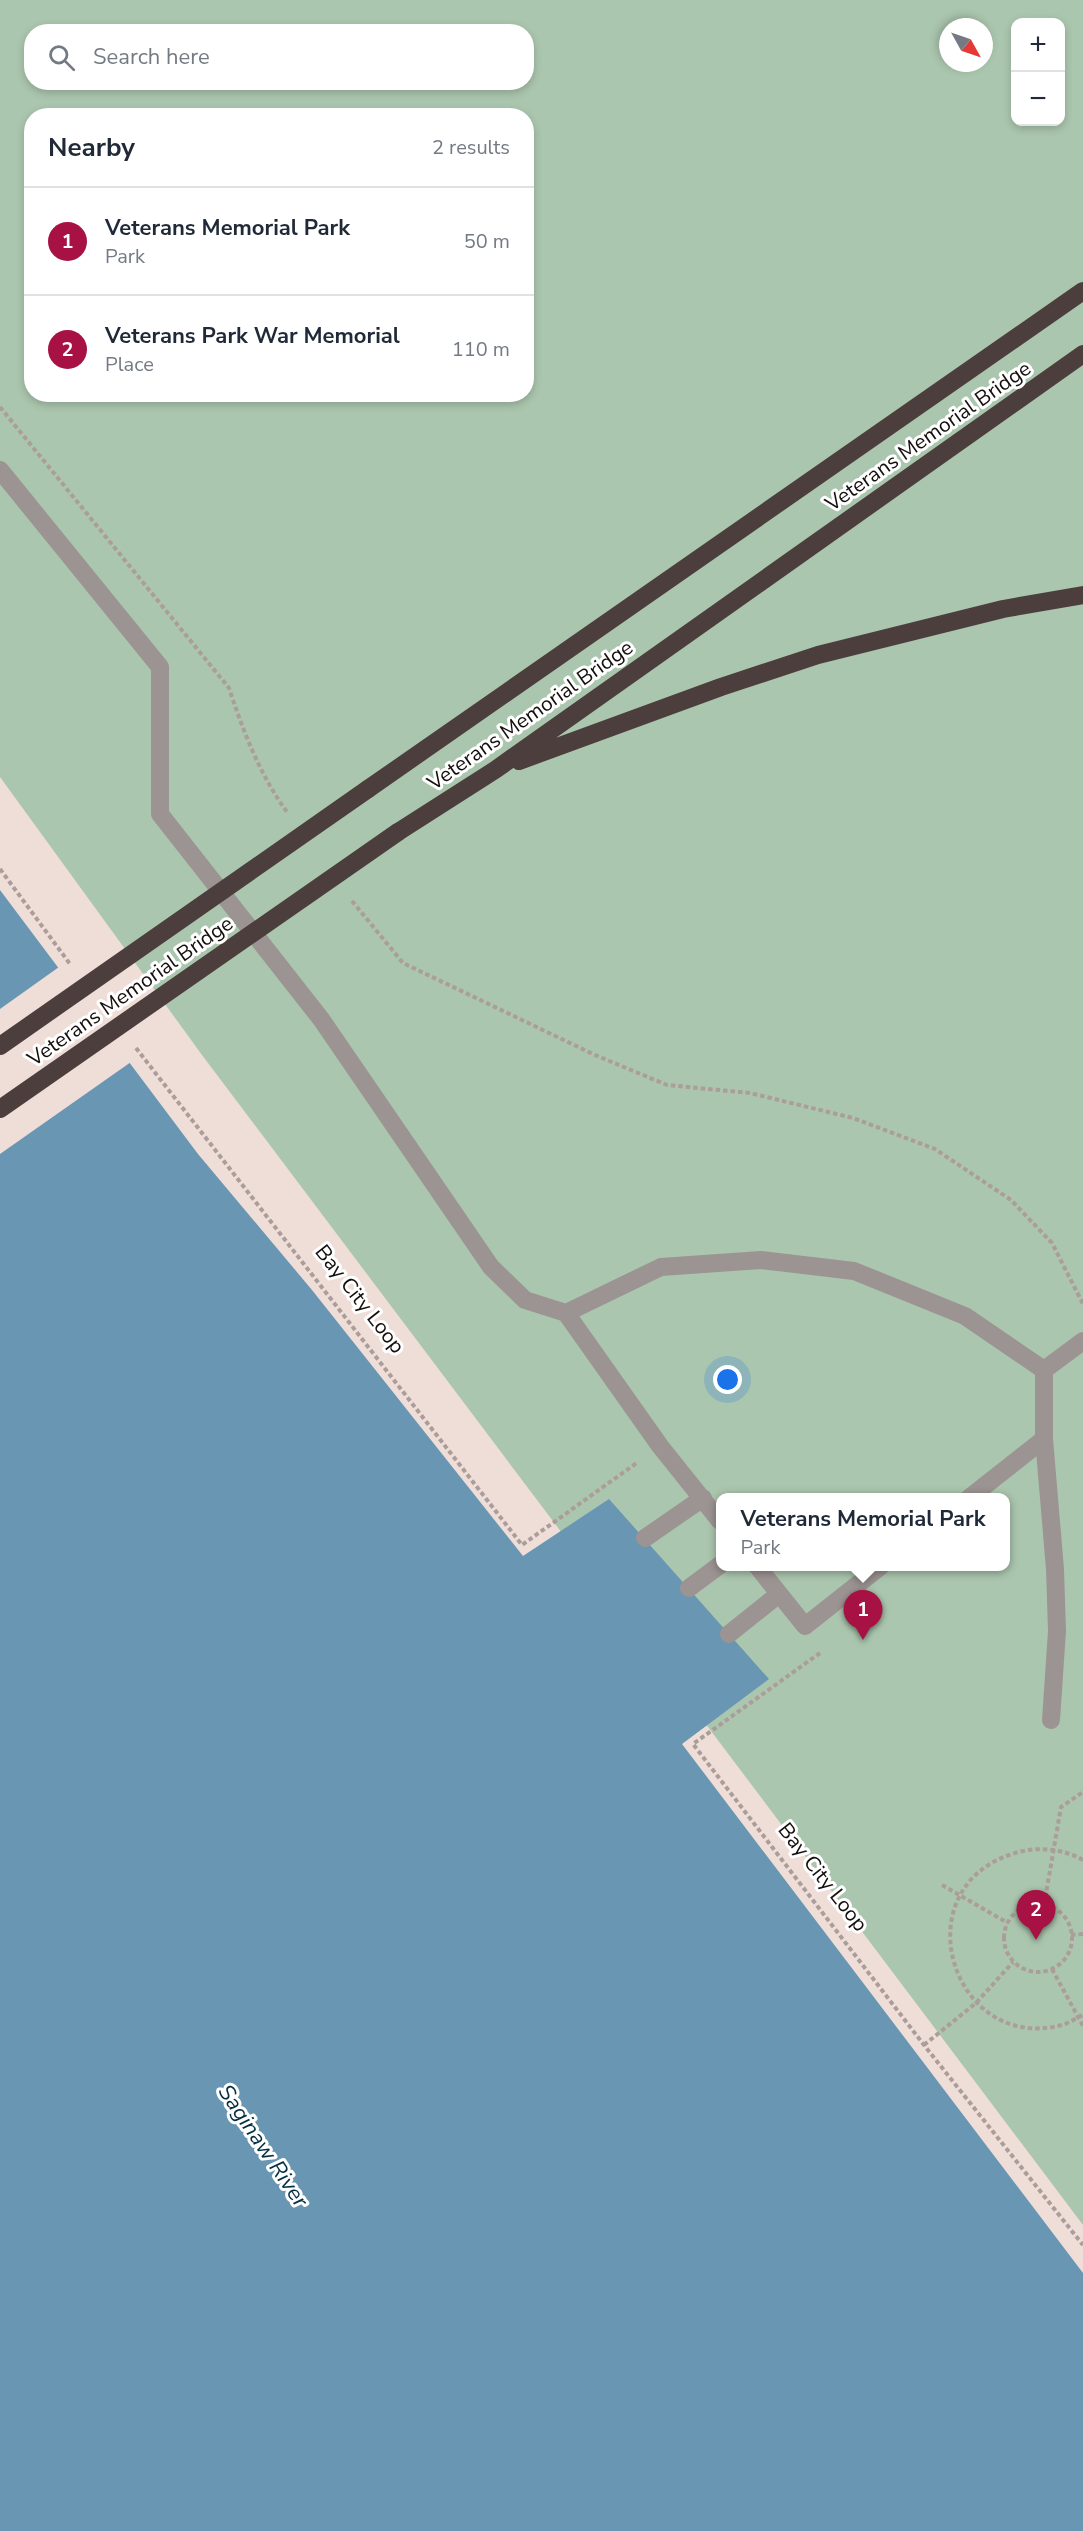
<!DOCTYPE html>
<html lang="en">
<head>
<meta charset="utf-8">
<style>
  :root { --surface:#fff; --page:#f2f2f3; --text:#1f2937; --muted:#747a83; --line:#e0e1e3; --accent:#a71143 }
  body { margin:0; font-family:"Nunito Sans",sans-serif; background:var(--page); color:var(--text) }
  .controls { position:absolute; right:18px; top:18px; display:grid; overflow:hidden; border-radius:12px; box-shadow:0 3px 9px #0003 }
  .controls button { width:54px; height:54px; display:grid; place-items:center; padding:0; border:0; border-bottom:2px solid var(--line); background:var(--surface); color:var(--text); font:30px sans-serif }
  .compass { position:absolute; left:939px; top:18px; width:54px; height:54px; border-radius:50%; background:var(--surface); box-shadow:0 3px 9px #0003; rotate:130deg }
  .you { position:absolute; left:728px; top:1380px; width:21px; height:21px; margin:-15px; border:4px solid #fff; border-radius:50%; background:#1a73e8; box-shadow:0 0 0 9px #1a73e833 }
  .badge { display:grid; place-items:center; width:39px; height:39px; border-radius:50%; background:var(--accent); color:#fff; font-size:20px; font-weight:700 }
  .pin { position:absolute; translate:-50% -50px; filter:drop-shadow(0 2px 3px #0008) }
  .pin::after { content:''; position:absolute; top:32px; width:21px; height:18px; background:inherit; clip-path:polygon(0 0,100% 0,50% 100%) }
  .popup { position:absolute; left:716px; top:1493px; width:294px; height:78px; box-sizing:border-box; display:grid; place-content:center; border-radius:12px; background:var(--surface); filter:drop-shadow(0 2px 4px #0005); font-size:20px; white-space:nowrap; color:var(--muted) }
  .popup b { font-size:22px; color:var(--text) }
  .popup::after { content:''; position:absolute; left:50%; top:100%; margin-left:-12px; border:12px solid transparent; border-top-color:var(--surface) }
  .list { margin:0; padding:0; list-style:none }
  h2 { display:flex; justify-content:space-between; align-items:center; height:78px; margin:0; padding:0 24px; font-size:26px }
  h2 small { font-size:20px; font-weight:400; color:var(--muted) }
  .list li { display:grid; grid-template-columns:39px 1fr auto; gap:18px; align-items:center; box-sizing:border-box; height:108px; padding:0 24px; border-top:2px solid var(--line) }
  .list b { display:block; font-size:22px; white-space:nowrap }
  .list p { margin:0; font-size:20px; white-space:nowrap; color:var(--muted) }
  .list em { font-size:20px; font-style:normal; color:var(--muted) }
  .icon { flex:none; width:33px; height:33px; fill:none; stroke:currentColor; stroke-width:2; stroke-linecap:round; stroke-linejoin:round }
  .map { position:relative; flex:none; width:1083px; height:2531px; overflow:hidden }
  .search { position:absolute; background:var(--surface); box-shadow:0 3px 9px #0003; left:24px; top:24px; width:510px; height:66px; display:flex; align-items:center; gap:15px; box-sizing:border-box; padding:0 21px; border-radius:24px; color:var(--muted); font-size:22px }
  .panel { position:absolute; background:var(--surface); box-shadow:0 3px 9px #0003; left:24px; top:108px; width:510px; height:294px; border-radius:24px }
  .map>svg:first-child { display:block }
</style>
</head>
<body>
<div class="map">
<svg width="1083" height="2531" viewBox="0 0 1083 2531">
  <rect width="100%" height="100%" fill="#efded8"/>
  <path fill="#abc6ae" fill-rule="evenodd" d="M0,0H1083V2225L202,1055L0,777ZM1016,22H1060V122H1016ZM948,27H984V63H948ZM32,32H526V82H32ZM32,116H526V394H32ZM720,1498H1006V1566H720Z"/>
  <path fill="#6997b3" d="M0,890L198,1154L312,1290L523,1556L609,1499L769,1679L682,1744L1083,2273V2531H0Z"/>
  <path fill="#efded8" d="M59,967L131,1062L0,1154V1009Z"/>
  <g fill="none" stroke-linecap="round" stroke-linejoin="round">
    <path stroke="#ab9d99" stroke-width="4" stroke-dasharray="4.5 3" stroke-linecap="butt" d="M0,407L229,688C243,731 260,775 287,812
      M0,869L70,964
      M352,901L403,963L595,1055L667,1085L750,1093L853,1118L935,1149L1011,1200L1052,1243L1083,1304
      M136,1048L522,1545L638,1462
      M820,1653L693,1744L924,2045L1083,2245
      M1083,1860C1062,1848 1035,1846 1012,1854C901,1890 953,2054 1062,2025C1069,2023 1076,2018 1083,2015
      M942,1885L1008,1923
      M1004 1938a34 34 0 1 1 68 0a34 34 0 1 1-68 0Z
      M1044,1905L1061,1807L1083,1792
      M1071,1935L1083,1934
      M1052,1969L1083,2026
      M924,2045L976,2003L1013,1962"/>
    <path stroke="#9c9493" stroke-width="18" d="M0,470L160,667V814L321,1019L491,1267L525,1300L566,1313L661,1267L761,1260L854,1271L965,1316L1044,1370
      M566,1313L660,1446L720,1521
      M969,1498L1044,1439
      M645,1538L703,1498
      M757,1566L805,1626L881,1566
      M689,1588L720,1565
      M729,1634L779,1594
      M1051,1720L1057,1631L1055,1569L1044,1439V1370L1083,1341"/>
    <path stroke="#4c3e3d" stroke-width="18" d="M519,761L721,687L818,655L1003,609L1083,595
      M368,789L1083,291
      M398,832L495,770L1083,354"/>
    <path stroke="#4c3e3d" stroke-width="18" d="M0,1046L368,789
      M0,1109L398,832"/>
  </g>
  <g text-anchor="middle" dominant-baseline="central" stroke-width="6" stroke-linejoin="round" paint-order="stroke">
    <g font-size="21" fill="#140f0d" stroke="#fff">
      <text transform="translate(928 436) rotate(-35)">Veterans Memorial Bridge</text>
      <text transform="translate(530 715) rotate(-35)">Veterans Memorial Bridge</text>
      <text transform="translate(130 991) rotate(-35)">Veterans Memorial Bridge</text>
      <text transform="translate(360 1299) rotate(52)">Bay City Loop</text>
      <text transform="translate(823 1877) rotate(52)">Bay City Loop</text>
    </g>
    <g font-size="22" font-style="italic" fill="#042e42" stroke="#fff">
      <text transform="translate(263 2146) rotate(56)">Saginaw River</text>
    </g>
  </g>
</svg>
<div class="controls">
<button>+</button>
<button>−</button>
</div>
<svg class="compass" viewBox="-18 -18 36 36"><path d="M0-13l5 13h-10z" fill="#e53935"/><path d="M0 13l5-13h-10z" fill="#747a83"/></svg>
<div class="you"></div>
<div class="pin badge" style="left:863px;top:1640px">1</div>
<div class="popup"><b>Veterans Memorial Park</b>Park</div>
<div class="pin badge" style="left:1036px;top:1940px">2</div>
<div class="search"><svg class="icon" aria-label="search" viewBox="0 0 24 24"><circle cx="10" cy="10" r="6"/><path d="M15 15l6 6"/></svg>Search here</div>
<section class="panel">
<h2>Nearby<small>2 results</small></h2>
<ul class="list">
<li><span class="badge">1</span><div><b>Veterans Memorial Park</b><p>Park</p></div><em>50 m</em></li>
<li><span class="badge">2</span><div><b>Veterans Park War Memorial</b><p>Place</p></div><em>110 m</em></li>
</ul>
</section>
</div>
</body>
</html>
